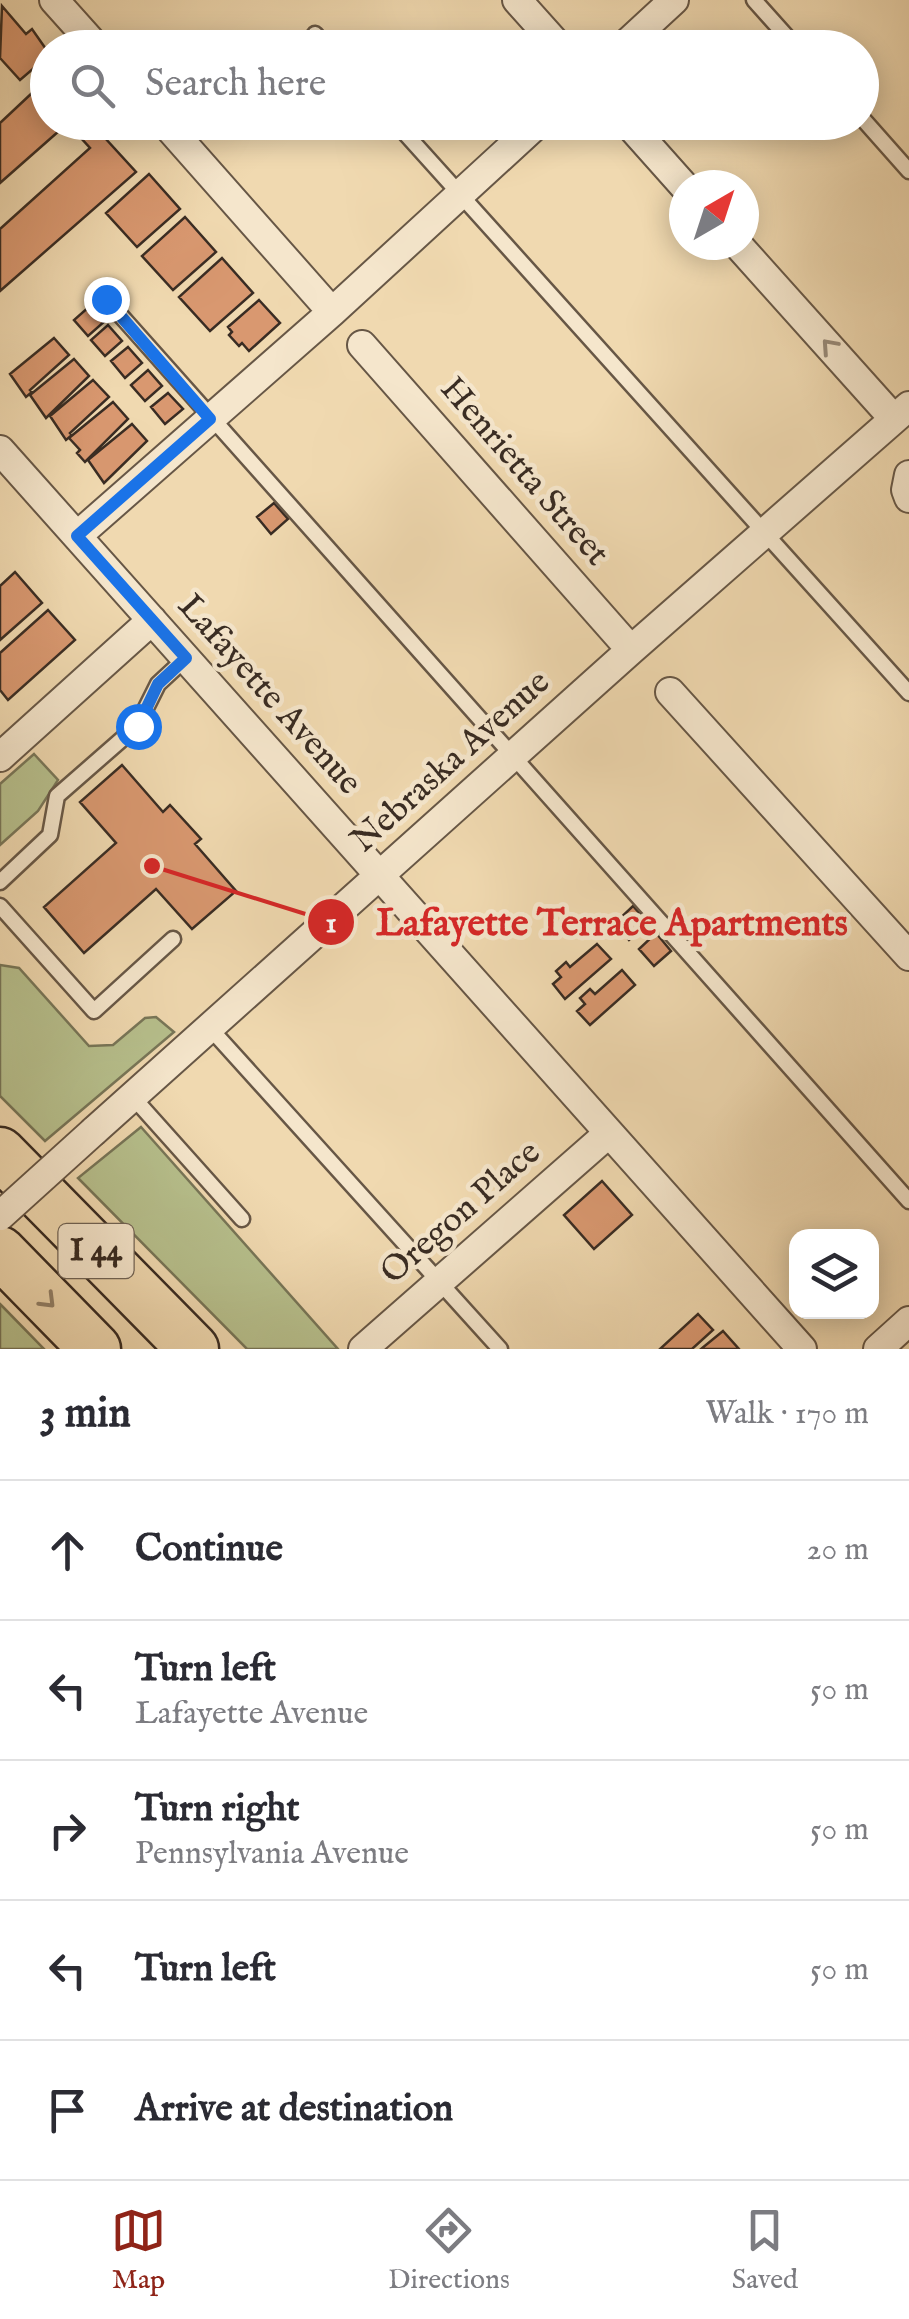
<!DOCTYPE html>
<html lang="en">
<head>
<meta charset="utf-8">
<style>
  :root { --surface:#fff; --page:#f7f7f7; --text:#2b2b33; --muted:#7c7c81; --line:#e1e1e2; --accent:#8f2418 }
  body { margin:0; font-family:"IM FELL English",serif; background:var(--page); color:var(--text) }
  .controls { position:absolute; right:30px; bottom:30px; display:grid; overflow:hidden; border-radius:20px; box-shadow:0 5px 25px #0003 }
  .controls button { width:90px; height:90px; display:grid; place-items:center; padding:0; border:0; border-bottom:2px solid var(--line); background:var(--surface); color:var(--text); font:50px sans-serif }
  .compass { position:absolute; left:669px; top:170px; width:90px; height:90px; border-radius:50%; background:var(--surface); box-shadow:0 5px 25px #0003; rotate:39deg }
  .stop { position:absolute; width:30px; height:30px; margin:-22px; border:8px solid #1a73e8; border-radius:50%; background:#fff }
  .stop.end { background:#1a73e8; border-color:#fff; box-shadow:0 2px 10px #0008 }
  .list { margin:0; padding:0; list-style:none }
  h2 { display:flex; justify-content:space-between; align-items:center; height:130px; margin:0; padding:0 40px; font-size:42px }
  h2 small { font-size:32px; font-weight:400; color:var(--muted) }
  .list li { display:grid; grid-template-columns:65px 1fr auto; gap:30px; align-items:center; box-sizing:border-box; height:140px; padding:0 40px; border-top:2px solid var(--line) }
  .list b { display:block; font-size:38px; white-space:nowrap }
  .list p { margin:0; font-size:32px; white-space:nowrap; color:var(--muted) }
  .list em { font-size:32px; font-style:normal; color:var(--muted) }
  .icon { flex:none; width:55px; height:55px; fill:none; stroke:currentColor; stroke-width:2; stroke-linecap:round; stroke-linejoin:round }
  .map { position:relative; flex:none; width:909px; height:1349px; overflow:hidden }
  .search { position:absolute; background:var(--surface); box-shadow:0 5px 25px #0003; left:30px; right:30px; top:30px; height:110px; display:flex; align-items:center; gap:25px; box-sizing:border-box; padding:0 35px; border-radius:55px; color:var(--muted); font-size:38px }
  .sheet { height:830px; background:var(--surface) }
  nav { display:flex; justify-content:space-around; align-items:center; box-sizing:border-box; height:140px; border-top:2px solid var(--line); background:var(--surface); font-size:28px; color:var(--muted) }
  nav a { display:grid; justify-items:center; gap:5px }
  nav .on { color:var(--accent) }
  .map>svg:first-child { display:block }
</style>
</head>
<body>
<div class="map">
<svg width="909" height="1349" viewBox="0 0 909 1349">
  <rect width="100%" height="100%" fill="#f0d9b0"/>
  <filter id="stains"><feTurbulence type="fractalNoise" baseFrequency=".002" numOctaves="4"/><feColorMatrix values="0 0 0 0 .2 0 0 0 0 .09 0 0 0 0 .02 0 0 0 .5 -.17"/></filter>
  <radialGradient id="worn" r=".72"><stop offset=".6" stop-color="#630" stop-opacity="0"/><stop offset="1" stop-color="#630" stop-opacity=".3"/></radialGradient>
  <path fill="#b7c08d" stroke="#787658" stroke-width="2.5" d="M34,754L58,780L38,811L0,845V784Z
    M0,965L19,968L89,1046L113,1045L145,1018L156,1017L174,1032L45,1141L0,1096Z
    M141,1127L338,1349H247L78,1178Z
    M0,1304L5,1309L44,1349H0Z"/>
  <path fill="#d99870" stroke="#392c23" stroke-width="2.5" d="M2,6L26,34L32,29L48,52V56L20,80L0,58Z
    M48,78V122H90L78,133L68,123L0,183V123Z
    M94,126L136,172L0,291V229L90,148L81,138Z
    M149,174L180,209L137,247L106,213Z
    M185,217L216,252L173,290L142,256Z
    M222,258L253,293L210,331L179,297Z
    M259,300L280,323L249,351L242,343L239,346L229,335L232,332L228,327Z
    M91,305L105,321L88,336L74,320Z
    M108,325L122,341L105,356L91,340Z
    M54,338L69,355L30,390L32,392L26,397L10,374Z
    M128,347L142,363L125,378L111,361Z
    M74,359L89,376L46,418L30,395Z
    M148,370L162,386L145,401L131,385Z
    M93,380L109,397L70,433L72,435L66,440L50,416Z
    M168,393L183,409L165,424L151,407Z
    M113,402L128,419L85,462L77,453L80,450L69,438Z
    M132,424L147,441L104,483L88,460Z
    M274,503L288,519L271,534L257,517Z
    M15,572L42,603L0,640V586Z
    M48,610L75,640L8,700L0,690V653Z
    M122,765L163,812L170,805L201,839L195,844L236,891L192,929L156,889L84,953L44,907L116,843L80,802Z
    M633,906L648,923L629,940L615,923Z
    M656,933L671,951L654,966L639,949Z
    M597,944L611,959L565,999L553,984L561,977L556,971L566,962L570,967Z
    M622,970L635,985L590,1025L577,1011L585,1004L580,998L590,989L595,994Z
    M602,1181L632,1215L594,1249L564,1215Z
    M698,1314L713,1330L692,1349H660Z
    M723,1331L739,1349H701Z"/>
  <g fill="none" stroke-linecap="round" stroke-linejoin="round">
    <g stroke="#675746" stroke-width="19">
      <path id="service" d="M754,0L797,48
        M315,34L327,48
        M862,118L909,171
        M395,122L909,693
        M106,299L909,1201
        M0,882L50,835L57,796L137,726L158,684L186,658
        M0,906L94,1011L173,939
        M209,1027L500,1349
        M132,1096L242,1219"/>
    </g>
    <g stroke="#675746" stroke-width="32">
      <path id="minor" d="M54,0L97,48
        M517,0L560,48
        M622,48L674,0
        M164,122L332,312
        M627,122L684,186
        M738,245L894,419
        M362,345L631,650
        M0,450L802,1349
        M909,475L906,490L909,498
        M77,536L332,312L539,122
        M670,692L909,956
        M0,757L152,620
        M94,1131L631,650L909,406
        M363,1349L609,1133
        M878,1349L909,1321"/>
    </g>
    <g stroke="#392c23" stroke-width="55">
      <path id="motorway" d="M0,1153L193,1349
        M0,1252L95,1349"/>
    </g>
    <use href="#service" stroke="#f5e6cc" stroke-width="14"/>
    <use href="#minor" stroke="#f5e6cc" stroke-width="28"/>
    <use href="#motorway" stroke="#f0d9b0" stroke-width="50"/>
    <g stroke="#675746" stroke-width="32" stroke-linecap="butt">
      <path id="minor-bridge" d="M0,1216L94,1131"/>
    </g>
    <use href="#minor-bridge" stroke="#f5e6cc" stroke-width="28"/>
  </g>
  <defs><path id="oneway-chevron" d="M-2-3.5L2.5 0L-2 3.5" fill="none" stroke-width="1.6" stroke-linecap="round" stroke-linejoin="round" transform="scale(2.5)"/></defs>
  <use stroke="#978978" href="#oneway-chevron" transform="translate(829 346) rotate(-132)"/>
  <use stroke="#94826a" href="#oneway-chevron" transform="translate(48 1301) rotate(45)"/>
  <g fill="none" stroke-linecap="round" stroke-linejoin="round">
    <path stroke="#1a73e8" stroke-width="12" d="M106,299L210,419L77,536L186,658L158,684L138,726"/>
  </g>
  <g text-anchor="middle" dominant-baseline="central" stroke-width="9" stroke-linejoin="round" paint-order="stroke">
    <rect fill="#f5e6cc" stroke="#716456" stroke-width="2.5" x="58.5" y="1224" width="75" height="54" rx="8"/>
    <g font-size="32" font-weight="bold" fill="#392c23">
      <text x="96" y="1251">I 44</text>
    </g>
    <g font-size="35" fill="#392c23" stroke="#f5e6cc">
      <text transform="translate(524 472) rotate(49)">Henrietta Street</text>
      <text transform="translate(269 695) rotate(48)">Lafayette Avenue</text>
      <text transform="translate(451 762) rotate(-42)">Nebraska Avenue</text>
      <text transform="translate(461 1213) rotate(-41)">Oregon Place</text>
    </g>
  </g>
  <path fill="none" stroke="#d62828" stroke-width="4" d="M152 866L331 922"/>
  <g fill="#d62828" stroke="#f5e6cc" stroke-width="4">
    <circle cx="152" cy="866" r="10"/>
    <circle cx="331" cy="922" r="25"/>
  </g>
  <g font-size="30" text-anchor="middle" font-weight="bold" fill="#fff">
    <text x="331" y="932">1</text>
  </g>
  <g font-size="38" text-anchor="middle" font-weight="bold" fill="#d62828" stroke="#f5e6cc" stroke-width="9" stroke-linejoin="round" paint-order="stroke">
    <text x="612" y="935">Lafayette Terrace Apartments</text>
  </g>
  <rect width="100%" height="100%" filter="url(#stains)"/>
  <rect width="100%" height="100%" fill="url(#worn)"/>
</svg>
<div class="controls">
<button><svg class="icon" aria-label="layers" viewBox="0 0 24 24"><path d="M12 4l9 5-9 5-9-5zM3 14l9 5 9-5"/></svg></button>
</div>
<svg class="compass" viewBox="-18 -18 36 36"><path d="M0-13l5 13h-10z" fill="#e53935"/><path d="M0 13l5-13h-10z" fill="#7c7c81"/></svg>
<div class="stop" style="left:138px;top:726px"></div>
<div class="stop end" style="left:106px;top:299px"></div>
<div class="search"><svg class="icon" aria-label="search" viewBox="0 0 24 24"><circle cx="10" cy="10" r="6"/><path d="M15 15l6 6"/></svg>Search here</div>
</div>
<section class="sheet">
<h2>3 min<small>Walk · 170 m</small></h2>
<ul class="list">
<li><svg class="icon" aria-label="ahead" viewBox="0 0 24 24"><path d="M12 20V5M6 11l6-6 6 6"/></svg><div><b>Continue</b></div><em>20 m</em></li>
<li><svg class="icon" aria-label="left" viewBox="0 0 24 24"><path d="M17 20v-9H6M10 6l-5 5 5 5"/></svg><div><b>Turn left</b><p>Lafayette Avenue</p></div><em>50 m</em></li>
<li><svg class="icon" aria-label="right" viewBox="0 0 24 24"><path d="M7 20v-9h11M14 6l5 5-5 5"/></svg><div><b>Turn right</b><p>Pennsylvania Avenue</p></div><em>50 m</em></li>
<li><svg class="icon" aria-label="left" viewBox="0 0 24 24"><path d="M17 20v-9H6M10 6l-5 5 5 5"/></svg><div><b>Turn left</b></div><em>50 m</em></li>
<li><svg class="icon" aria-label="arrive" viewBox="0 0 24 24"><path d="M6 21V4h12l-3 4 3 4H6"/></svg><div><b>Arrive at destination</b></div></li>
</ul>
</section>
<nav>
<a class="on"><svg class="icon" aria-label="map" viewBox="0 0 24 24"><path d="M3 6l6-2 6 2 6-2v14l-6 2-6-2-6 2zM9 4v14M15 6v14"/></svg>Map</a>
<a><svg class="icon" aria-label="directions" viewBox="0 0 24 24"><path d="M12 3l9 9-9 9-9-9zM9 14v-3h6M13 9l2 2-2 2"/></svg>Directions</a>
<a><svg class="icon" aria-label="saved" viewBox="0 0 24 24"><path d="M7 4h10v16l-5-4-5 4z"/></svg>Saved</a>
</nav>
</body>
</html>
